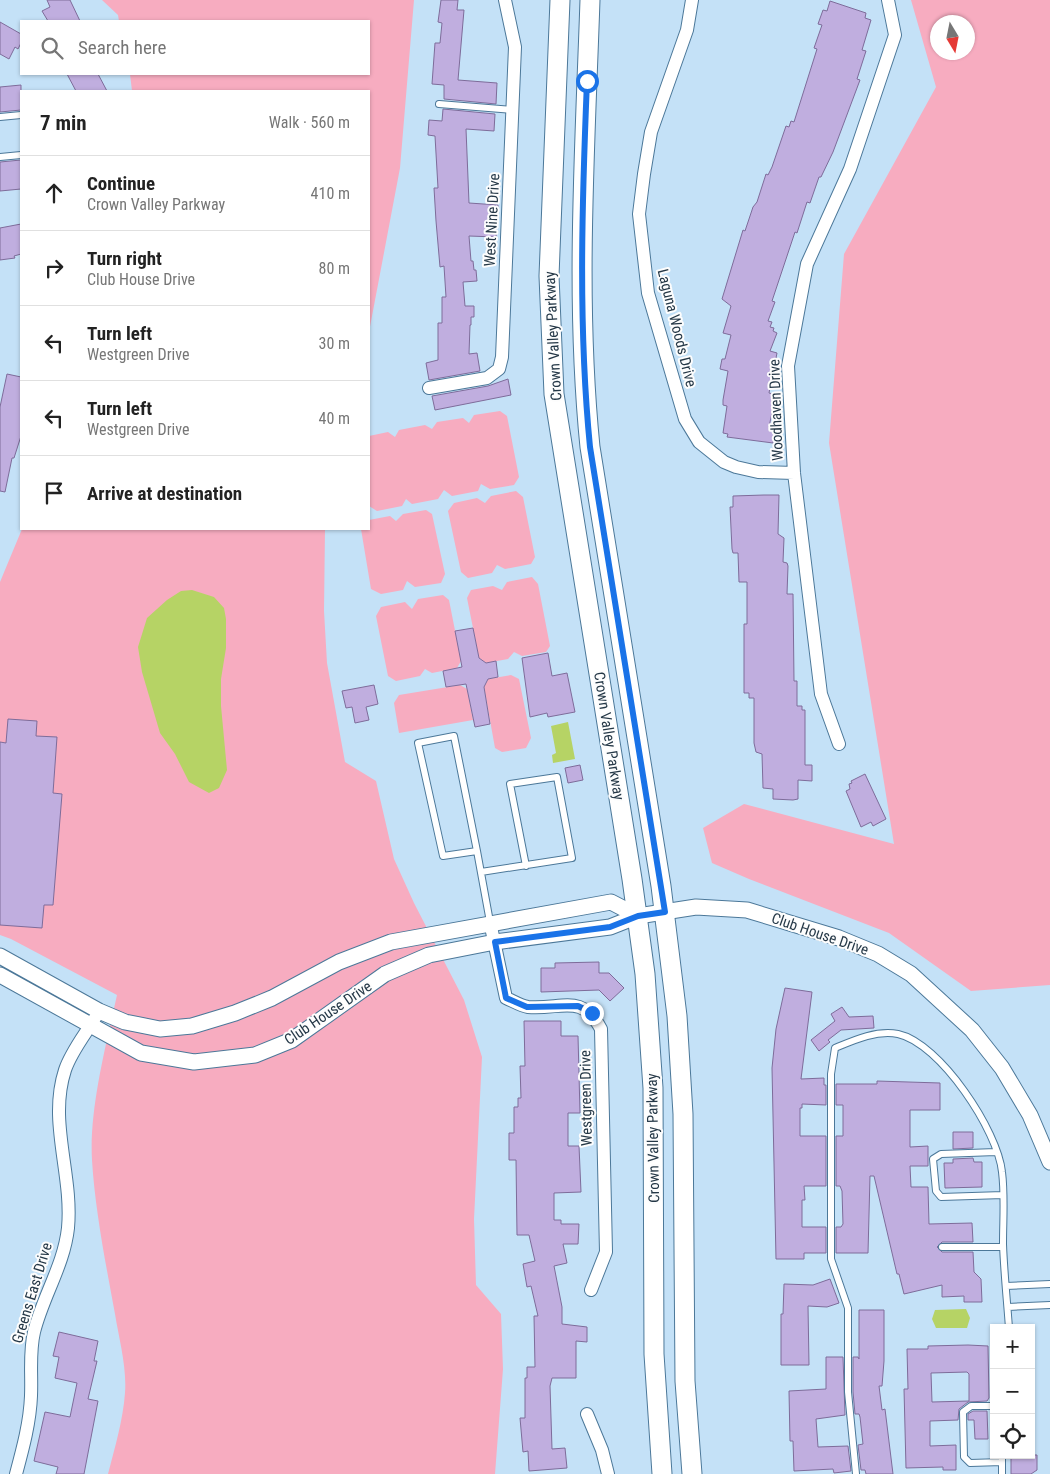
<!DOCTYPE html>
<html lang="en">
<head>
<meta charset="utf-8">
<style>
  :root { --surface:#fff; --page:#f6f6f6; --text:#222; --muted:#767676; --line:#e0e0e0 }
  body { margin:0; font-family:"Roboto Condensed",sans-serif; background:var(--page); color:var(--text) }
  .controls { position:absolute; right:15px; bottom:15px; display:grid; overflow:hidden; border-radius:0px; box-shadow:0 1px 4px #0004 }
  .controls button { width:45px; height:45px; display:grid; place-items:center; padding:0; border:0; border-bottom:1px solid var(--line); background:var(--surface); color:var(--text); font:25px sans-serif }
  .compass { position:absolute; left:930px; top:15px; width:45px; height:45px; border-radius:50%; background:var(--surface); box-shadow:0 1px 4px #0004; rotate:170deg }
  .stop { position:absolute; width:15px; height:15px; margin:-11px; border:4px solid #1a73e8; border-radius:50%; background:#fff }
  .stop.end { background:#1a73e8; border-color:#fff; box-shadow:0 1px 5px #0008 }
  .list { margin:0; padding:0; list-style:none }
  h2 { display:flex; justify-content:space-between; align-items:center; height:65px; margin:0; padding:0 20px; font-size:21px }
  h2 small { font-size:16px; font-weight:400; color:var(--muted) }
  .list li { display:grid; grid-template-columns:32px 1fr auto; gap:15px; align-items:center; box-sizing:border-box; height:75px; padding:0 20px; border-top:1px solid var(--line) }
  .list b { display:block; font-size:19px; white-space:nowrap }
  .list p { margin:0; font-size:16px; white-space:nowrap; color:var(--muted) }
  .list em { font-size:16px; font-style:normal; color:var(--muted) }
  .icon { flex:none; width:28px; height:28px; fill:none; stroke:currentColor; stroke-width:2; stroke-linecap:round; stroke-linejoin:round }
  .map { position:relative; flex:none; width:1050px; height:1474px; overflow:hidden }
  .search { position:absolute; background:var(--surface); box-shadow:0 1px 4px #0004; left:20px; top:20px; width:350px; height:55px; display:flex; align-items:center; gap:12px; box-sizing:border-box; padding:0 18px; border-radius:0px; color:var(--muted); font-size:19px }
  .panel { position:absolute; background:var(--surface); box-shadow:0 1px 4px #0004; left:20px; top:90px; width:350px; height:440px; border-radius:0px }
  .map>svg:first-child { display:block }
</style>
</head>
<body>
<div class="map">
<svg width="1050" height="1474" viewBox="0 0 1050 1474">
  <rect width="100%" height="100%" fill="#c4e1f7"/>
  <path fill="#f7acc0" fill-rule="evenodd" d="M102,0H414L400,168L369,332V91H132L130,74H369V21H119L118,15Z
    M911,0H1050V985L971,991L889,933L749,879L712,863L703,828L744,804L894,844L829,443L844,254L936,87ZM938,22H968V52H938Z
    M500,411L507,416L519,477L514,485L490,489L481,484L478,491L452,496L444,490L438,499L412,504L406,499L402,506L377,511L369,506V436L388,432L395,437L399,430L425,425L432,429L437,422L463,418L469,423L474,415Z
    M516,491L523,497L535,557L531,564L505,569L497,565L492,573L468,578L461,572L448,511L454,503L477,498L485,503L491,496Z
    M426,510L432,514L445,574L441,583L415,587L407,581L403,590L381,594L371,589L361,529H369V520L390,516L396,521L403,514Z
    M22,529H325L324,611L327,663L345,762L376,781L394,859L414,903L464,1000L482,1057L474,1219L476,1285L501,1314L503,1369L495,1474H108C115,1447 123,1420 125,1393C127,1367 119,1339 115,1314C106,1265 95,1210 92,1160C89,1110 106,1045 117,995L11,939L0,935V582Z
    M532,577L538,584L550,646L546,652L522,656L514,652L508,659L486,663L479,658L467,598L471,590L493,586L502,590L507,582Z
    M443,595L449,600L461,661L457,668L432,673L425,669L420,676L396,681L388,676L376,616L381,607L405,602L412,609L418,599Z
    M511,675L519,679L531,738L526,748L502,752L495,748L484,687L488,679Z
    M460,685L467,689L473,720L399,733L394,703L399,695Z"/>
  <path fill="#b6d365" d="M192,590L214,597L224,608L226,619V648L221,679V706L227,770L219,788L209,793L189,782L175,754L160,733L142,672L138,647L147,618L167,600L181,591Z
    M568,722L575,759L553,763L552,755L556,753L551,726Z
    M966,1309L970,1318L967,1328H936L932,1319L935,1310Z"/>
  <path fill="#c0aedf" stroke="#7e6c9a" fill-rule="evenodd" d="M47,0H70L80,21H48L42,11L50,7Z
    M441,0H458L457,10H464L458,80L497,83L496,104L444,99V85L432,84L435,43H440L442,23L438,22Z
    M830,1L866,13L865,18L871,20L862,50L866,51L857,79L860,80L833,152L821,177H819L810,203L807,202L797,233L795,232L772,301L775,302L768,321L772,322L770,327L774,328L773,331L777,333L770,351L777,353L769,393L773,394L775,398L769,427H775L773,443L727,437L728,434L723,433L727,406L723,405V400L728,371L720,369L722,359H725L731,335L723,333L731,306L722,299L743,230L745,231L753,207L757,202L766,174L768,175L772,167L786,126L789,127L791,121L794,122L817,49L814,48L822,25L818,24L823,10L827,11Z
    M0,22L21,34V43L18,49L15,47L9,59L0,54Z
    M67,74H98L107,91H76Z
    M21,85V110L0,112V87Z
    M443,109L495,114L494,131L466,129L469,203L498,205L496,237L469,236L471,261H473L474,270H476L477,281L463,282L465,306H474V317H471V325H470L469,354L477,353L480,371L429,380L426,363L438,360V323H442V297H446L444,266L440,267L436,221L434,188H438L435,136L428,135L429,120L442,121Z
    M21,160V189L0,191V162Z
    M21,224V254L14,256L15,258L0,260V228Z
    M7,374L21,377V436L14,458H12L5,492L0,491V407Z
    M508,379L511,395L435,410L432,396L488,386Z
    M764,495H779L778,534L784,538L783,562L787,563L788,566L787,594H793L794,681H797V706H802V710H805V765H812V781L798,780V799L793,800L773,799V789L763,788L762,754L756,752L754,743V698H749V693H744V624H747V582H739L738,553H733L732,549L730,507H733V496Z
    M473,628L479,658L486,663L496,661L498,677L488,679L484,687L490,724L475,727L466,684L446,687L443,671L462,667L455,631Z
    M548,653L552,676L567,673L575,712L548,717L547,713L530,717L522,658Z
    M374,685L378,704L366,707L369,720L355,723L352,707L346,708L342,691Z
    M8,719L37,721L36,736L57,737L53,793L62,794L53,905H44L42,928L0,925V742L6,743Z
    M580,765L583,780L568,783L565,768Z
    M865,774L886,819L873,826L871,822L861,827L846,791L850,789L849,784L852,783L851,781Z
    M599,962V973H609L624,988L610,1001L599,990L541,992V968H555V963Z
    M785,988L812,992L801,1079L824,1078V1085H826V1105L802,1104V1108H800V1136H826V1186H804L805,1200H802V1227H826V1253H804V1259H776L772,1068L776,1029Z
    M842,1007L849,1017L873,1016L874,1028L841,1030L828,1040L830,1042L819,1051L811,1040L835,1021L831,1014Z
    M524,1021H561V1036H578L580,1113H568V1146H579L581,1192L554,1193V1220H561V1224H579L578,1244H563L567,1263L554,1266L562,1307V1324L587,1327V1342L576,1341V1378H552L550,1386L552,1449L565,1448L567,1468L529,1471L528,1451L523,1452L520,1418H525V1378H527V1367H535L534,1316H538L531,1286L527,1287L523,1264L535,1261L529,1235H517L516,1160H509V1133H514V1107H518V1098H521L520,1066H525Z
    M877,1081L940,1083V1110H910V1147L928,1146V1166H910L911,1187H928L929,1224L972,1223L973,1242H942L937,1247L942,1252H973L974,1272L981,1279L982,1302H964V1296L942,1297V1285L904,1294L899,1274H897L874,1176H870L868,1253H836V1227H841L843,1224L842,1191L840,1186H836V1136H843V1105H836V1084H877Z
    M953,1132H973V1148L953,1149Z
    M973,1158L974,1162H982V1187L945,1188L944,1163H953V1159Z
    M830,1279L839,1303L827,1307L808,1306L809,1365H781V1314H783L784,1284L813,1285Z
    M859,1310H884V1361L882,1386H879L882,1410L885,1409L893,1474H866L865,1470H861L858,1445L863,1444L860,1417L859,1414H855L853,1392V1357H858L859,1359Z
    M59,1332L98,1341L94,1361H97L88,1399L98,1401L84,1474H56L58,1467L34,1461L45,1412L70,1417L77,1383L55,1378L59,1357L53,1356Z
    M968,1345L988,1346L989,1398L987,1401L968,1402L959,1409L958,1420L930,1421V1446L956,1445V1470H943V1467L906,1468L904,1389H908L907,1349H928V1346ZM967,1372L969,1374V1401L932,1402L931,1373Z
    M826,1357H843L845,1415L816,1419L818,1447L848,1446L851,1471L834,1473L833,1469L794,1471L793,1441H790L789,1391L826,1389Z
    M973,1411H987L988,1439H975L974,1420H968V1414Z
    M1011,1455H1037V1470L1031,1474H1011Z"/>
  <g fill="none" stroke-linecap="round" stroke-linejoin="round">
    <g stroke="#4c7899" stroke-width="8">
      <path id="service" d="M439,104L512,110
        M0,117L21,115
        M0,157L21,155
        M477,851L454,736L418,743L443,856L477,851L490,922
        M481,872L572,858L557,777L510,784L526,866
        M996,1152L941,1154L933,1159L936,1191L941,1197L1003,1195
        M942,1247H1003
        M1006,1286L1050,1284
        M1008,1307L1050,1305
        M994,1406H971L963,1412L964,1457L970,1463L1002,1462
        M1002,1455V1474
        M856,1474L848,1392V1308L831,1259V1074L835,1048C854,1040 876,1030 898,1034C940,1043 998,1131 1002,1172C1005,1196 1003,1220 1003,1244C1004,1272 1007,1300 1009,1328"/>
    </g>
    <g stroke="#4c7899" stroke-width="14">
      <path id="minor" d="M692,0L687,30L651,132L644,174L639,214L648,293L685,419L699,442L724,462L736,467L758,472L794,473
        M429,388L487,378L499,369L502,357L515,47L505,0
        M839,744L821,694L794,473L788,366L807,264L850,169L895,35L888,0
        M490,922L506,998C513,1001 521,1006 528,1007C562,1010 581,992 601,1029L606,1252L591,1290
        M587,1414L602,1450L608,1474
        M16,1474C23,1448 30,1422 31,1396C32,1374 29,1353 34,1332C43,1296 64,1265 68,1228C73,1174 48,1122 65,1070C72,1049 89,1030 99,1011"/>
    </g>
    <g stroke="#4c7899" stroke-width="17">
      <path id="tertiary" d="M0,956L99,1011L125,1022L160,1029L192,1026L235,1013L272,998L339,962L391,942L611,902L638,916
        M0,975L141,1053L194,1062L255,1055L292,1040L385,974L429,955L495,942L610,927L638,916L696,907L747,910L839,938L878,954L911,974L972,1030L1002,1068L1030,1115L1050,1162"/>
    </g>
    <g stroke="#4c7899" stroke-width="21">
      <path id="primary" d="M560,0L549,276L554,394L632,879L645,974L653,1088L654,1354L662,1474
        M590,0C585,149 575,298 590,447L661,886L677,1016L683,1114L685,1381L692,1474"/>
    </g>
    <use href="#service" stroke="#fff" stroke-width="6"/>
    <use href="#minor" stroke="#fff" stroke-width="12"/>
    <use href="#tertiary" stroke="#fff" stroke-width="15"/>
    <use href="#primary" stroke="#fff" stroke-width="19"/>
  </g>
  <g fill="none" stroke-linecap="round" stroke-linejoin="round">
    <path stroke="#1a73e8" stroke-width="6" d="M587,81C582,203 578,325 590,447L665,912L638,916L610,927L495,942L506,998L527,1007L578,1006L592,1013"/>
  </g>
  <g text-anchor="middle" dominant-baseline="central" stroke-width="4" stroke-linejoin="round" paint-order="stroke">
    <g font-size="15" fill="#253847" stroke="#fdfdfd">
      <text transform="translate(492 220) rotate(-87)">West Nine Drive</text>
      <text transform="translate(677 328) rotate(76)">Laguna Woods Drive</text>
      <text transform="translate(553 336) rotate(-93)">Crown Valley Parkway</text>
      <text transform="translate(776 410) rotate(-92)">Woodhaven Drive</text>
      <text transform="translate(609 736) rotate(81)">Crown Valley Parkway</text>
      <text transform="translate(820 934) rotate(19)">Club House Drive</text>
      <text transform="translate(328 1013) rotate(-34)">Club House Drive</text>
      <text transform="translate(586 1098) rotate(-91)">Westgreen Drive</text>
      <text transform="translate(653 1138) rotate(-91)">Crown Valley Parkway</text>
      <text transform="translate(32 1293) rotate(-73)">Greens East Drive</text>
    </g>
  </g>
</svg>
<div class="controls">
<button>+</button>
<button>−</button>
<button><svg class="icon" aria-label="locate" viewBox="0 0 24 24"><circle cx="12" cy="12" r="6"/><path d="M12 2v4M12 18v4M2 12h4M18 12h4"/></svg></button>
</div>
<svg class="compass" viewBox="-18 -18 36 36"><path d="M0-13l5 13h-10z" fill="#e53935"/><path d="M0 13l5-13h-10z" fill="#767676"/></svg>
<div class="stop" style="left:587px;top:81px"></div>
<div class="stop end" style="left:592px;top:1013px"></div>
<div class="search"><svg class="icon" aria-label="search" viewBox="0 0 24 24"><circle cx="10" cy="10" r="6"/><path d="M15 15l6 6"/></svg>Search here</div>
<section class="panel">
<h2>7 min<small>Walk · 560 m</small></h2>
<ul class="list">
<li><svg class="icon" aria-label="ahead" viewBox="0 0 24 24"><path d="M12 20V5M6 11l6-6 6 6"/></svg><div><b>Continue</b><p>Crown Valley Parkway</p></div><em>410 m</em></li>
<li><svg class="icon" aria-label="right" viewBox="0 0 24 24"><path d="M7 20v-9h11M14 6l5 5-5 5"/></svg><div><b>Turn right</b><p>Club House Drive</p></div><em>80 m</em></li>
<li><svg class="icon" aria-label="left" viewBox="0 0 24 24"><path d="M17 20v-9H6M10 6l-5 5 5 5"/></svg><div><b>Turn left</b><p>Westgreen Drive</p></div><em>30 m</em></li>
<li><svg class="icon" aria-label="left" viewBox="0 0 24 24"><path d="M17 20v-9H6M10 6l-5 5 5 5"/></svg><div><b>Turn left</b><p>Westgreen Drive</p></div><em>40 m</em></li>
<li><svg class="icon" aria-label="arrive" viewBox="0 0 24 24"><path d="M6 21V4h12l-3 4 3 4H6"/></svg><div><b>Arrive at destination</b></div></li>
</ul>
</section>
</div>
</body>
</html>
